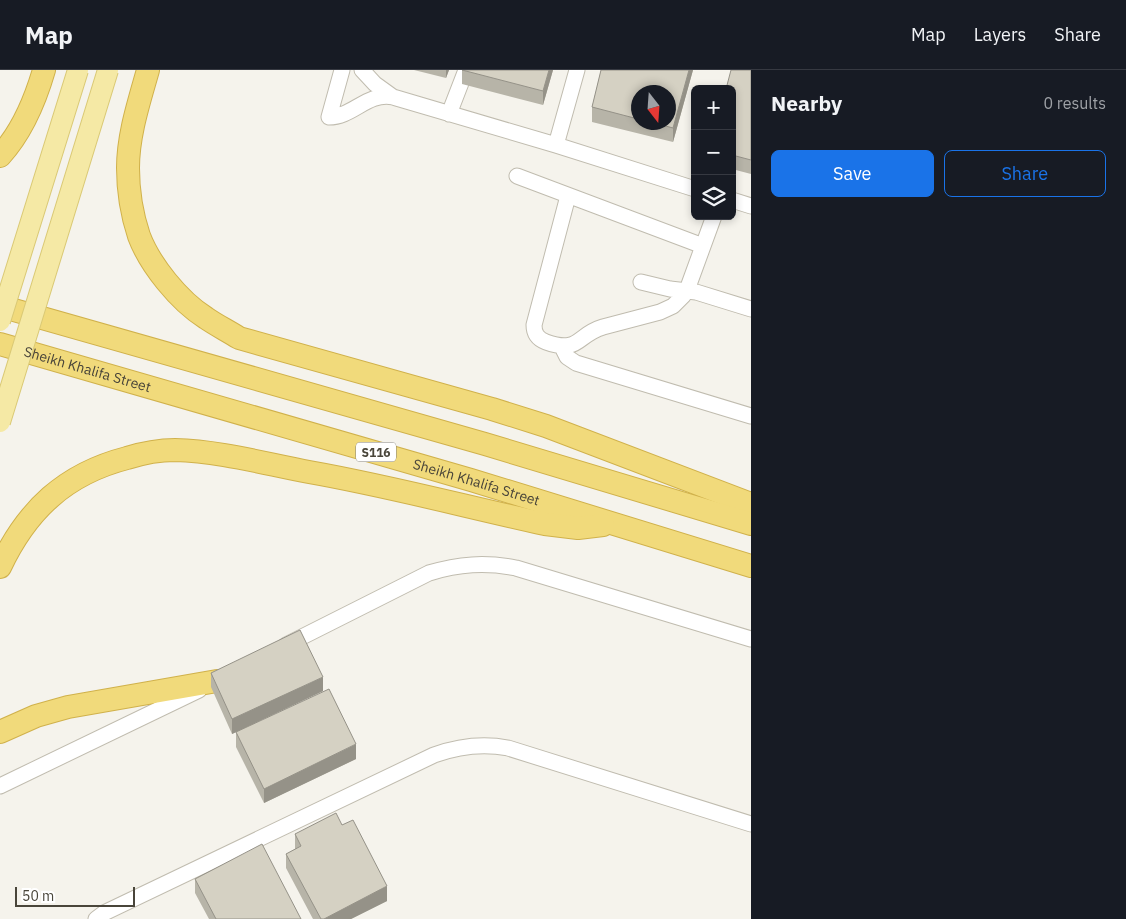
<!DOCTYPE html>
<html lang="en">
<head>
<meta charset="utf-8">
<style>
  :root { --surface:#171b24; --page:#242831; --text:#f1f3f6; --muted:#9ea1a6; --line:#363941; --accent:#1a73e8 }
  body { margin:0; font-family:"IBM Plex Sans",sans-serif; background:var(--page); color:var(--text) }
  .controls { position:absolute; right:15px; top:15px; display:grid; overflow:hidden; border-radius:8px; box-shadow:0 2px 8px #0003 }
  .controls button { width:45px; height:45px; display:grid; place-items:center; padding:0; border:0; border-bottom:1px solid var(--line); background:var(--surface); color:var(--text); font:25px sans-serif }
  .compass { position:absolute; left:631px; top:15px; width:45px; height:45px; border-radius:50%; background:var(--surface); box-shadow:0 2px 8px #0003; rotate:163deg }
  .scale { position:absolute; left:15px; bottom:12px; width:120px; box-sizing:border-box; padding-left:5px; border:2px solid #49453a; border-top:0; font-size:14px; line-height:18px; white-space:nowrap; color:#49453a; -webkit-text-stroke:4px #fff; paint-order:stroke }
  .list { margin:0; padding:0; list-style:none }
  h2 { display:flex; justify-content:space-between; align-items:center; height:65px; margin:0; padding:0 20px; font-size:21px }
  h2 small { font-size:16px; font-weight:400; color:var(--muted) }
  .actions { display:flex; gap:10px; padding:15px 20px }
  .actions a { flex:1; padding:11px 0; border:1px solid var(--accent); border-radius:8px; text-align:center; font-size:18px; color:var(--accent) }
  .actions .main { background:var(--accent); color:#fff }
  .icon { flex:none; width:28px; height:28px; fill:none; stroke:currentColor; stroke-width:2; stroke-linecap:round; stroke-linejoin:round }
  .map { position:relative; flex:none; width:751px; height:849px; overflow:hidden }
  header { display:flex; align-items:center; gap:30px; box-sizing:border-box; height:70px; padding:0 25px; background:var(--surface); border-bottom:1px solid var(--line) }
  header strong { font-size:24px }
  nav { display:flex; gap:28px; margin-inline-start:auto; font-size:18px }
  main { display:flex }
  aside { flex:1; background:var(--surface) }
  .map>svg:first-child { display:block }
</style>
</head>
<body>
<header>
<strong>Map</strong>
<nav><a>Map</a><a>Layers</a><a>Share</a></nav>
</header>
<main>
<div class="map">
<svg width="751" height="849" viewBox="0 0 751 849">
  <rect width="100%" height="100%" fill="#f5f3ec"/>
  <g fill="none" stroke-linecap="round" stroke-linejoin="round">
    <g stroke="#c0bcaf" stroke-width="17">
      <path id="minor" d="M342,0L329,47C353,47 367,22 393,27L556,75L695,119
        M362,0L375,14L393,27
        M449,44L466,0
        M556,75L577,0
        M517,106L703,176
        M568,126L534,255C534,264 538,269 546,272C580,284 576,265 603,257C622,252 641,247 660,242L673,236L683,226L687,220L714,146
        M732,130L751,136
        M641,212L670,219L696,222L751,239
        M562,277L567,287L576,293L751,346
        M286,575L429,503C459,494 485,492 516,498L751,569
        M0,716L199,620
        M96,849L104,843L434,685C459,676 482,673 508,678L751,754"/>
    </g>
    <g stroke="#d0b14b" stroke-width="24">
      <g id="highway">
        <path d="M148,0C139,32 128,65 128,98C128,119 132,145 139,166C150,195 179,231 206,248C216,255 228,261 239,268L492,339L546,356L751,434"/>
        <path d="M0,86C22,62 35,31 44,0"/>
        <path d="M0,236L485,374L751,454"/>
        <path id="s1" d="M0,274L471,410L751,496"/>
        <path d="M0,497C27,440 65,404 127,388C143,383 159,380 175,380C220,381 266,394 309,402C389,416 467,437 545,454L578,458L603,455"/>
        <path d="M0,662L36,646L68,637L217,611"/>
      </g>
    </g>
    <use href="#minor" stroke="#fff" stroke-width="15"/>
    <use href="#highway" stroke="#f1da7b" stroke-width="22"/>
    <g stroke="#dac975" stroke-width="22" stroke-linecap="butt">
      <path id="major-bridge" d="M0,251L78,0
        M0,352L108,0"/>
    </g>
    <use href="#major-bridge" stroke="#f5e9a5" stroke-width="20"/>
  </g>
  <path fill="#b7b4a8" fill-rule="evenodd" d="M414,0H449L446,8Z
    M462,0H553L543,35L462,14Z
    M601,0H693L673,72L592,52V37ZM638,22L668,52H638Z
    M751,0V104L732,99V19Z
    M211,603L323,621L232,664L211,617Z
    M236,662L356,689L264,733L236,677Z
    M342,755L387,831L351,849H313L286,798V784L295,779V764Z
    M195,809L301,849H209L195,823Z"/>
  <path fill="#959288" d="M446,0H449L446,8Z
    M549,0H553L543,35V21Z
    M689,0H693L673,72V58Z
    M323,607V621L232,664V649Z
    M356,674V689L264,733V719Z
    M387,816V831L351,849H324Z"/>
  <path fill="#d5d1c3" stroke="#959288" d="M462,0H549L543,21Z
    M601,0H689L673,58L651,52H668V22H638V49L592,37Z
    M731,0H751V90L732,85V19H726Z
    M300,560L323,607L232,649L211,603Z
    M329,619L356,674L264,719L236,662Z
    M336,743L342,755L353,750L387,816L324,849H321L286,784L301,776L295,764Z
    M262,774L301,849H216L195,809Z"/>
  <g text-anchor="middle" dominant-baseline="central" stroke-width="5" stroke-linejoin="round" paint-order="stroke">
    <rect fill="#fff" stroke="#807d75" stroke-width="1" x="356" y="372.5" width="40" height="19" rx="4"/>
    <g font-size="12" font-weight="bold" fill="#49453a">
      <text x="376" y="382">S116</text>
    </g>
    <g font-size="14" fill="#49453a" stroke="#fff">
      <text stroke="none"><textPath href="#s1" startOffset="91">Sheikh Khalifa Street</textPath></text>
      <text stroke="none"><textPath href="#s1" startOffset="496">Sheikh Khalifa Street</textPath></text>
    </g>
  </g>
</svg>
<div class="controls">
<button>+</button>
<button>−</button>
<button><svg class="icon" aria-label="layers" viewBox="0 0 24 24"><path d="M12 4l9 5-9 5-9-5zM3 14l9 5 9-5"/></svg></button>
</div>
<svg class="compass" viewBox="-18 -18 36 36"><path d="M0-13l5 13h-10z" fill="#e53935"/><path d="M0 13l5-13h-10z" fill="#9ea1a6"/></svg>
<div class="scale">50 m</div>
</div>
<aside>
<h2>Nearby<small>0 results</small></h2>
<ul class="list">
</ul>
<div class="actions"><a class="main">Save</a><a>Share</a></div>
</aside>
</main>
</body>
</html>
